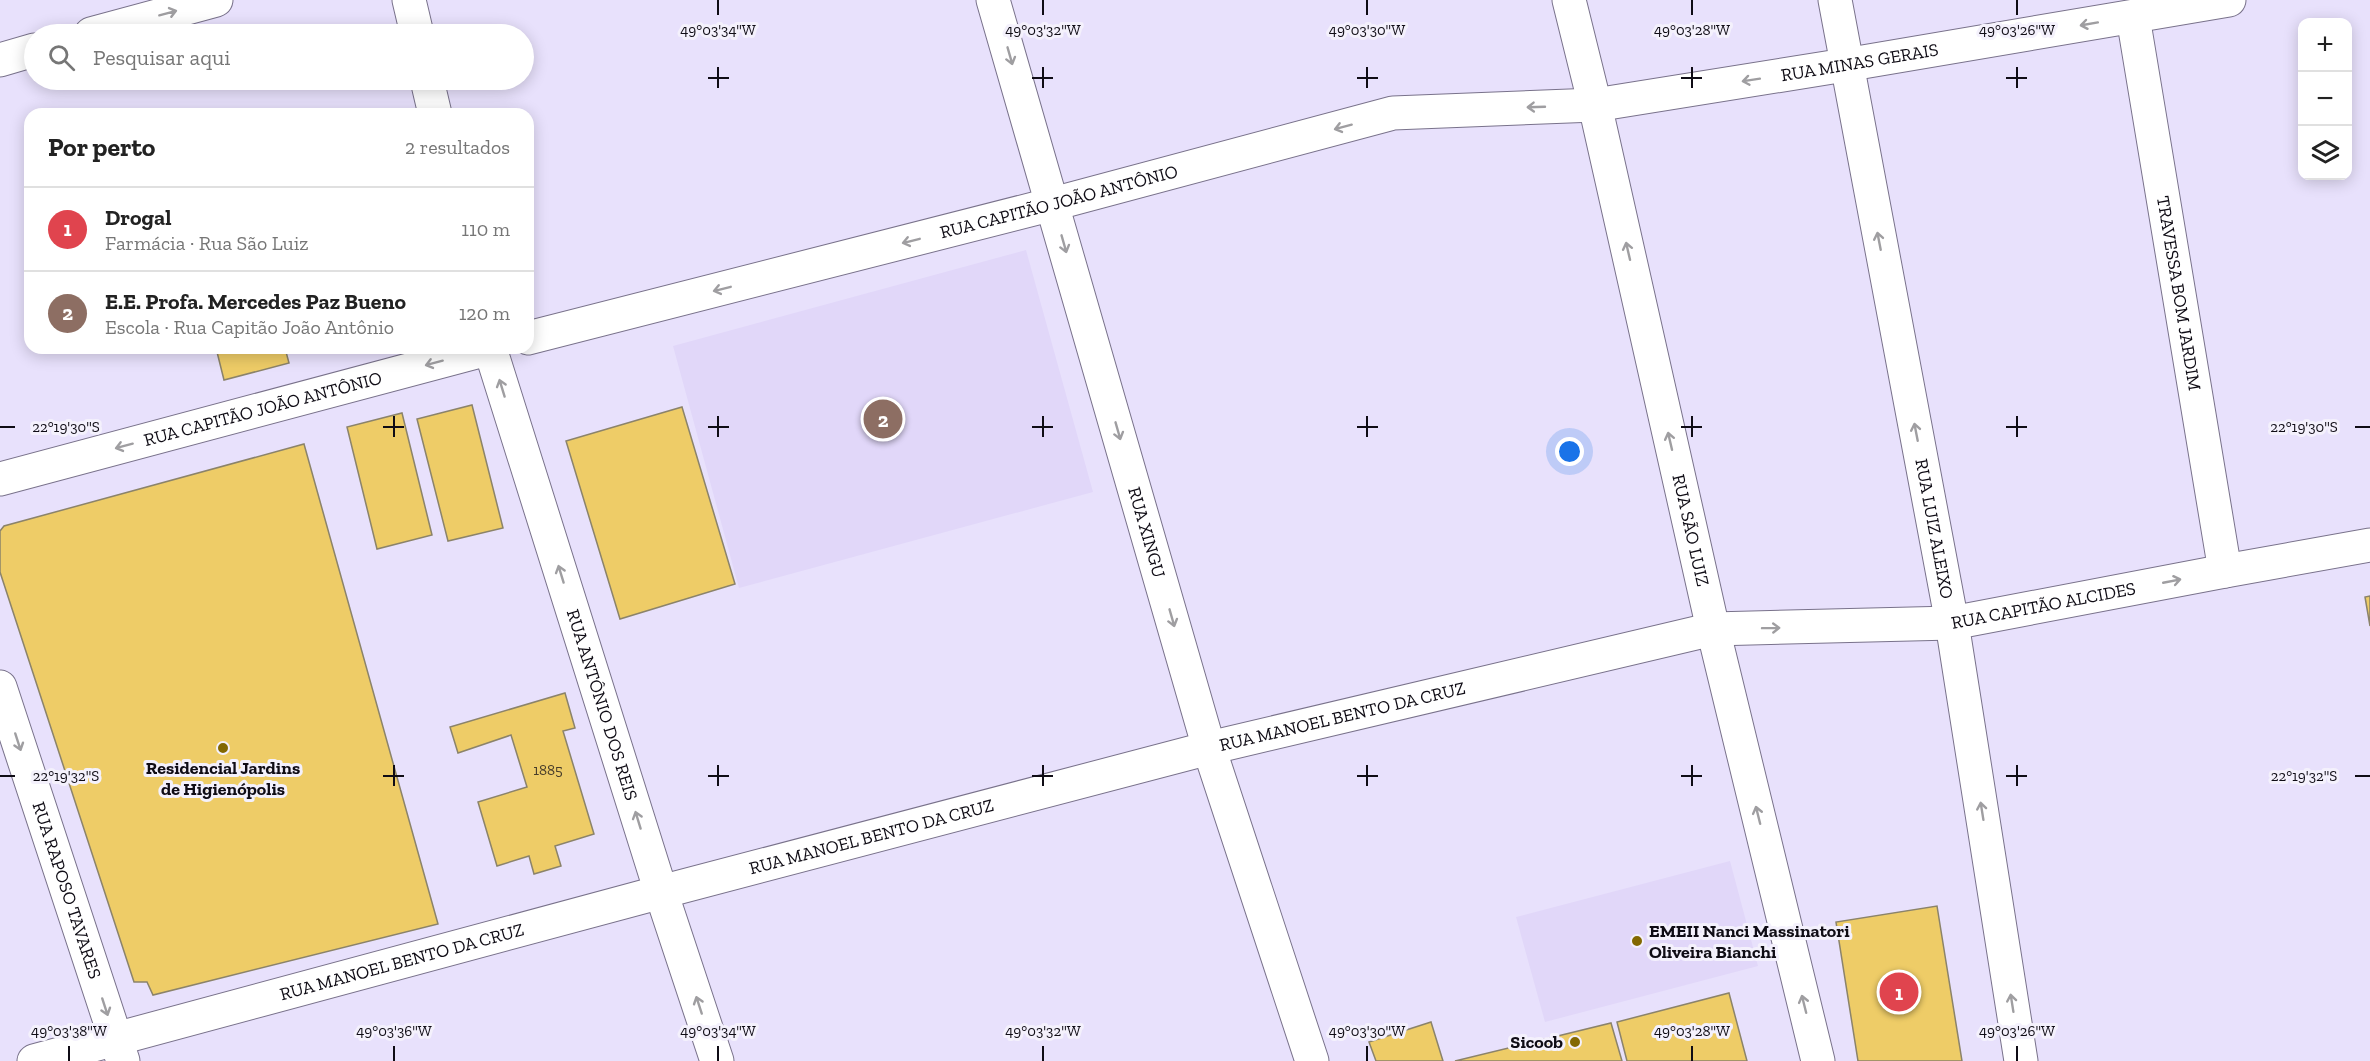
<!DOCTYPE html>
<html lang="pt">
<head>
<meta charset="utf-8">
<style>
  :root { --surface:#fff; --page:#f6f6f6; --text:#222; --muted:#767676; --line:#e0e0e0; --accent:#836801 }
  body { margin:0; font-family:"Zilla Slab",serif; background:var(--page); color:var(--text) }
  .controls { position:absolute; right:18px; top:18px; display:grid; overflow:hidden; border-radius:12px; box-shadow:0 3px 15px #0003 }
  .controls button { width:54px; height:54px; display:grid; place-items:center; padding:0; border:0; border-bottom:2px solid var(--line); background:var(--surface); color:var(--text); font:30px sans-serif }
  .you { position:absolute; left:1570px; top:452px; width:21px; height:21px; margin:-15px; border:4px solid #fff; border-radius:50%; background:#1a73e8; box-shadow:0 0 0 9px #1a73e833 }
  .badge { display:grid; place-items:center; width:39px; height:39px; border-radius:50%; background:var(--accent); color:#fff; font-size:20px; font-weight:700 }
  .pin { position:absolute; translate:-50% -50%; border:3px solid #fff; box-shadow:0 2px 6px #0006 }
  .list { margin:0; padding:0; list-style:none }
  h2 { display:flex; justify-content:space-between; align-items:center; height:78px; margin:0; padding:0 24px; font-size:26px }
  h2 small { font-size:20px; font-weight:400; color:var(--muted) }
  .list li { display:grid; grid-template-columns:39px 1fr auto; gap:18px; align-items:center; box-sizing:border-box; height:84px; padding:0 24px; border-top:2px solid var(--line) }
  .list b { display:block; font-size:22px; white-space:nowrap }
  .list p { margin:0; font-size:20px; white-space:nowrap; color:var(--muted) }
  .list em { font-size:20px; font-style:normal; color:var(--muted) }
  .icon { flex:none; width:33px; height:33px; fill:none; stroke:currentColor; stroke-width:2; stroke-linecap:round; stroke-linejoin:round }
  .map { position:relative; flex:none; width:2370px; height:1061px; overflow:hidden }
  .search { position:absolute; background:var(--surface); box-shadow:0 3px 15px #0003; left:24px; top:24px; width:510px; height:66px; display:flex; align-items:center; gap:15px; box-sizing:border-box; padding:0 21px; border-radius:33px; color:var(--muted); font-size:22px }
  .panel { position:absolute; background:var(--surface); box-shadow:0 3px 15px #0003; left:24px; top:108px; width:510px; height:246px; border-radius:18px }
  .map>svg:first-child { display:block }
</style>
</head>
<body>
<div class="map">
<svg width="2370" height="1061" viewBox="0 0 2370 1061">
  <rect width="100%" height="100%" fill="#e8e1fc"/>
  <path fill="#e1d7f9" d="M1026,250L1093,492L739,588L673,346Z
    M1730,861L1758,966L1545,1022L1516,917Z"/>
  <path fill="#eecc67" stroke="#8b836a" stroke-width="1.5" d="M216,348H285L289,363L224,380Z
    M472,405L503,528L448,541L417,419Z
    M682,407L735,584L620,619L566,441Z
    M402,413L432,535L377,549L347,427Z
    M304,444L438,924L153,995L147,982H134L0,572V531L4,526Z
    M2370,596V626L2365,597Z
    M565,693L575,728L563,731L594,834L555,846L561,866L534,874L529,856L497,866L478,802L527,787L511,735L458,753L450,727Z
    M1937,906L1962,1061H1858L1836,922Z
    M1729,993L1747,1061H1627L1617,1022Z
    M1431,1022L1443,1061H1376L1369,1042Z
    M1611,1023L1622,1061H1455Z"/>
  <g fill="none" stroke-linecap="round" stroke-linejoin="round">
    <g stroke="#79728b" stroke-width="35">
      <g id="minor">
        <path d="M409,0L417,34"/>
        <path id="s1" d="M993,0L1209,748L1312,1061"/>
        <path id="s2" d="M1569,0L1595,105L1713,629L1818,1061"/>
        <path id="s3" d="M1835,0L1952,623L2021,1061"/>
        <path id="s4" d="M2133,17L2225,571"/>
        <path d="M91,34L216,0"/>
        <path d="M0,60L34,50"/>
        <path d="M427,80L435,114"/>
        <path id="s5" d="M528,338L1053,204L1393,113L1595,105L1845,65L2229,0"/>
        <path id="s6" d="M490,348L661,892L717,1061"/>
        <path id="s7" d="M0,479L491,348"/>
        <path id="s8" d="M0,687L123,1061"/>
        <path id="s9" d="M34,1061L661,892L1209,748L1713,629L1952,623L2225,571L2370,545"/>
      </g>
    </g>
    <use href="#minor" stroke="#fff" stroke-width="33"/>
  </g>
  <defs><path id="oneway-shaft" d="M-6 0H5M1.5-3L5.5 0L1.5 3" fill="none" stroke-width="1.6" stroke-linecap="round" stroke-linejoin="round" transform="scale(1.5)"/></defs>
  <g stroke="#9f9ea1">
    <use href="#oneway-shaft" transform="translate(168 13) rotate(-15)"/>
    <use href="#oneway-shaft" transform="translate(2089 24) rotate(170)"/>
    <use href="#oneway-shaft" transform="translate(1010 56) rotate(74)"/>
    <use href="#oneway-shaft" transform="translate(1751 80) rotate(171)"/>
    <use href="#oneway-shaft" transform="translate(1536 107) rotate(178)"/>
    <use href="#oneway-shaft" transform="translate(1343 127) rotate(165)"/>
    <use href="#oneway-shaft" transform="translate(911 241) rotate(166)"/>
    <use href="#oneway-shaft" transform="translate(1879 241) rotate(-101)"/>
    <use href="#oneway-shaft" transform="translate(1064 244) rotate(74)"/>
    <use href="#oneway-shaft" transform="translate(1628 251) rotate(-103)"/>
    <use href="#oneway-shaft" transform="translate(722 289) rotate(166)"/>
    <use href="#oneway-shaft" transform="translate(434 363) rotate(165)"/>
    <use href="#oneway-shaft" transform="translate(502 388) rotate(-107)"/>
    <use href="#oneway-shaft" transform="translate(1118 431) rotate(74)"/>
    <use href="#oneway-shaft" transform="translate(1916 432) rotate(-101)"/>
    <use href="#oneway-shaft" transform="translate(1670 441) rotate(-103)"/>
    <use href="#oneway-shaft" transform="translate(124 446) rotate(165)"/>
    <use href="#oneway-shaft" transform="translate(561 574) rotate(-107)"/>
    <use href="#oneway-shaft" transform="translate(2172 581) rotate(-11)"/>
    <use href="#oneway-shaft" transform="translate(1172 618) rotate(74)"/>
    <use href="#oneway-shaft" transform="translate(1771 628) rotate(-1)"/>
    <use href="#oneway-shaft" transform="translate(18 742) rotate(72)"/>
    <use href="#oneway-shaft" transform="translate(1982 811) rotate(-99)"/>
    <use href="#oneway-shaft" transform="translate(1758 815) rotate(-104)"/>
    <use href="#oneway-shaft" transform="translate(638 820) rotate(-107)"/>
    <use href="#oneway-shaft" transform="translate(2012 1003) rotate(-99)"/>
    <use href="#oneway-shaft" transform="translate(1804 1004) rotate(-104)"/>
    <use href="#oneway-shaft" transform="translate(699 1005) rotate(-108)"/>
    <use href="#oneway-shaft" transform="translate(105 1007) rotate(72)"/>
  </g>
  <path fill="none" stroke="#0f0c15" stroke-width="2" d="M718,0V15M1043,0V15M1367,0V15M1692,0V15M2017,0V15M718,67V88M1043,67V88M1367,67V88M1692,67V88M2017,67V88M708,78H729M1032,78H1053M1357,78H1378M1681,78H1702M2006,78H2027M394,416V437M718,416V437M1043,416V437M1367,416V437M1692,416V437M2017,416V437M0,427H15M383,427H404M708,427H729M1032,427H1053M1357,427H1378M1681,427H1702M2006,427H2027M2355,427H2370M394,765V786M718,765V786M1043,765V786M1367,765V786M1692,765V786M2017,765V786M0,776H15M383,776H404M708,776H729M1032,776H1053M1357,776H1378M1681,776H1702M2006,776H2027M2355,776H2370M69,1046V1061M394,1046V1061M718,1046V1061M1043,1046V1061M1367,1046V1061M1692,1046V1061M2017,1046V1061"/>
  <g fill="#836801" stroke="#f4f1fc" stroke-width="2">
    <circle cx="223" cy="748" r="6"/>
    <circle cx="1637" cy="941" r="6"/>
    <circle cx="1575" cy="1042" r="6"/>
  </g>
  <g text-anchor="middle" dominant-baseline="central" stroke-width="6" stroke-linejoin="round" paint-order="stroke">
    <g font-size="15" fill="#473c2a">
      <text x="548" y="770">1885</text>
    </g>
    <g font-size="18" fill="#0f0c15" stroke="#f4f1fc">
      <text stroke="none"><textPath href="#s5" startOffset="1364">RUA MINAS GERAIS</textPath></text>
      <text stroke="none"><textPath href="#s5" startOffset="548">RUA CAPITÃO JOÃO ANTÔNIO</textPath></text>
      <text stroke="none"><textPath href="#s4" startOffset="280">TRAVESSA BOM JARDIM</textPath></text>
      <text stroke="none"><textPath href="#s7" startOffset="272">RUA CAPITÃO JOÃO ANTÔNIO</textPath></text>
      <text stroke="none"><textPath href="#s3" startOffset="538">RUA LUIZ ALEIXO</textPath></text>
      <text stroke="none"><textPath href="#s2" startOffset="544">RUA SÃO LUIZ</textPath></text>
      <text stroke="none"><textPath href="#s1" startOffset="554">RUA XINGU</textPath></text>
      <text stroke="none"><textPath href="#s9" startOffset="2066">RUA CAPITÃO ALCIDES</textPath></text>
      <text stroke="none"><textPath href="#s6" startOffset="374">RUA ANTÔNIO DOS REIS</textPath></text>
      <text stroke="none"><textPath href="#s9" startOffset="1353">RUA MANOEL BENTO DA CRUZ</textPath></text>
      <text stroke="none"><textPath href="#s9" startOffset="867">RUA MANOEL BENTO DA CRUZ</textPath></text>
      <text stroke="none"><textPath href="#s8" startOffset="214">RUA RAPOSO TAVARES</textPath></text>
      <text stroke="none"><textPath href="#s9" startOffset="381">RUA MANOEL BENTO DA CRUZ</textPath></text>
    </g>
    <g font-size="18" font-weight="bold" fill="#0f0c15" stroke="#f4f1fc">
      <text x="223" y="768">Residencial Jardins<tspan x="223" dy="21">de Higienópolis</tspan></text>
      <text x="1649" y="931" text-anchor="start">EMEII Nanci Massinatori<tspan x="1649" dy="21">Oliveira Bianchi</tspan></text>
      <text x="1563" y="1042" text-anchor="end">Sicoob</text>
    </g>
  </g>
  <g font-size="15" text-anchor="middle" fill="#0f0c15" stroke="#f4f1fc" stroke-width="6" stroke-linejoin="round" paint-order="stroke">
    <text x="718" y="35">49°03'34"W</text>
    <text x="1043" y="35">49°03'32"W</text>
    <text x="1367" y="35">49°03'30"W</text>
    <text x="1692" y="35">49°03'28"W</text>
    <text x="2017" y="35">49°03'26"W</text>
    <text x="66" y="432">22°19'30"S</text>
    <text x="2304" y="432">22°19'30"S</text>
    <text x="66" y="781">22°19'32"S</text>
    <text x="2304" y="781">22°19'32"S</text>
    <text x="69" y="1036">49°03'38"W</text>
    <text x="394" y="1036">49°03'36"W</text>
    <text x="718" y="1036">49°03'34"W</text>
    <text x="1043" y="1036">49°03'32"W</text>
    <text x="1367" y="1036">49°03'30"W</text>
    <text x="1692" y="1036">49°03'28"W</text>
    <text x="2017" y="1036">49°03'26"W</text>
  </g>
</svg>
<div class="controls">
<button>+</button>
<button>−</button>
<button><svg class="icon" aria-label="layers" viewBox="0 0 24 24"><path d="M12 4l9 5-9 5-9-5zM3 14l9 5 9-5"/></svg></button>
</div>
<div class="you"></div>
<div class="pin badge" style="left:1899px;top:992px;background:#e0444e">1</div>
<div class="pin badge" style="left:883px;top:419px;background:#8d6e63">2</div>
<div class="search"><svg class="icon" aria-label="search" viewBox="0 0 24 24"><circle cx="10" cy="10" r="6"/><path d="M15 15l6 6"/></svg>Pesquisar aqui</div>
<section class="panel">
<h2>Por perto<small>2 resultados</small></h2>
<ul class="list">
<li><span class="badge" style="background:#e0444e">1</span><div><b>Drogal</b><p>Farmácia · Rua São Luiz</p></div><em>110 m</em></li>
<li><span class="badge" style="background:#8d6e63">2</span><div><b>E.E. Profa. Mercedes Paz Bueno</b><p>Escola · Rua Capitão João Antônio</p></div><em>120 m</em></li>
</ul>
</section>
</div>
</body>
</html>
